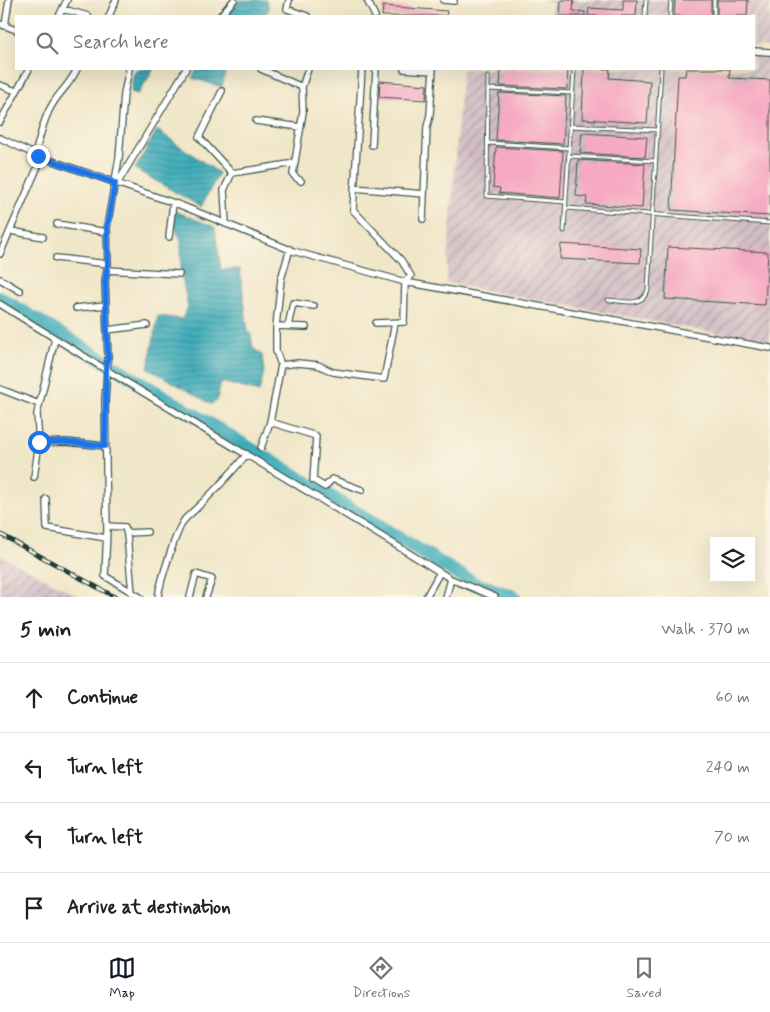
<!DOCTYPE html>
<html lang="en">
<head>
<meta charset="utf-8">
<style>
  :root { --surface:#fff; --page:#f2f2f2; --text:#202124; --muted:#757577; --line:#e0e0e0; --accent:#111827 }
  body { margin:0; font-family:Mynerve,sans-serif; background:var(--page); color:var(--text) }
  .controls { position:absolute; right:15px; bottom:15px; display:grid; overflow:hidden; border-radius:0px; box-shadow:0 5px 20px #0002 }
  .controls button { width:45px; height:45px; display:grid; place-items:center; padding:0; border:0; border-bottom:1px solid var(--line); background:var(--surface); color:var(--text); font:25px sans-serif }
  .stop { position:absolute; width:15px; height:15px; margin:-11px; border:4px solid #1a73e8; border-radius:50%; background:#fff }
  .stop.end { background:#1a73e8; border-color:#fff; box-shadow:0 1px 5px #0008 }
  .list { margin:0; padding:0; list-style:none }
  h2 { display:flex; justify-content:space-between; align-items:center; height:65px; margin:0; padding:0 20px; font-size:21px }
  h2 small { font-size:16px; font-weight:400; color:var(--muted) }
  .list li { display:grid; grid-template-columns:32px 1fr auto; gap:15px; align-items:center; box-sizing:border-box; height:70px; padding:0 20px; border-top:1px solid var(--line) }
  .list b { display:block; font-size:19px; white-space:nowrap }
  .list em { font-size:16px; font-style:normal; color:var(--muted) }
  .icon { flex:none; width:28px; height:28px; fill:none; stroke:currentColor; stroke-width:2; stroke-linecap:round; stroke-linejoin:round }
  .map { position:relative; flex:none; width:770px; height:597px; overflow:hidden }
  .search { position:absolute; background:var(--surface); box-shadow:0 5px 20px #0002; left:15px; right:15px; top:15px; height:55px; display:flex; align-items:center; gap:12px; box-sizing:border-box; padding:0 18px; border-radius:0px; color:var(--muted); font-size:19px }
  .sheet { height:345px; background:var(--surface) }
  nav { display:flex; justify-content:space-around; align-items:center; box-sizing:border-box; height:70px; border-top:1px solid var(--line); background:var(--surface); font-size:14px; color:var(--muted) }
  nav a { display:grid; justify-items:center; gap:2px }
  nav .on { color:var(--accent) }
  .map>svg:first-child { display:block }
</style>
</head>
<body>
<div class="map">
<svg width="770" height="597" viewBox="0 0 770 597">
  <defs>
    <pattern id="industrial-furrows" width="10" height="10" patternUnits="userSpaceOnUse" patternTransform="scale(1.25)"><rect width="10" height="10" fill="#d2bdc5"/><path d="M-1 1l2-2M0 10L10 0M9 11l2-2" fill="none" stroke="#aa9ba1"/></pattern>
    <pattern id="water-rules" width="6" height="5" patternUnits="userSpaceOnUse" patternTransform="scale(1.25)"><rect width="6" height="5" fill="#3babb9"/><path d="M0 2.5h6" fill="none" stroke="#318c97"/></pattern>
  </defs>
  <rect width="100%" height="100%" fill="#fcf5e5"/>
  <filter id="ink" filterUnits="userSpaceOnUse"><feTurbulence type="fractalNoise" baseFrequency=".02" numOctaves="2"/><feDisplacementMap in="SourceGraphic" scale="10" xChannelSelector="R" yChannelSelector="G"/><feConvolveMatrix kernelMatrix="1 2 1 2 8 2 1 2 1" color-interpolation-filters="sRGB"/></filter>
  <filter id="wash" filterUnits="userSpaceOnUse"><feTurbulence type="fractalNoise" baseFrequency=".0096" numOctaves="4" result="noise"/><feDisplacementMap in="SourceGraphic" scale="20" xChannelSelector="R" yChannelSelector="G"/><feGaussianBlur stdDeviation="1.12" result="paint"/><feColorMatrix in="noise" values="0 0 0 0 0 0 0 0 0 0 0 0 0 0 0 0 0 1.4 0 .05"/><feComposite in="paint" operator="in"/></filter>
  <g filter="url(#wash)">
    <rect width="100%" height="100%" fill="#f0e6c8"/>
    <path fill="url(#industrial-furrows)" d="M542,0H770V47L754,46V16H551L552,3Z
      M754,56L770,57V343L446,283L462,69H754Z
      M0,555L80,597H2L0,590Z"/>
    <path fill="url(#water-rules)" stroke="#2d7476" d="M238,0H266L269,8L265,16H232L230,13Z
      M137,69H154L138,94L131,92L133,75Z
      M197,69H226L222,87L192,78Z
      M157,130L219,173L201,207L135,169Z
      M175,211L215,227L221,270L240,269L248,331L251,335L253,348L262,355L264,372L259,392L221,382L217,401L211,404L148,368L158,316L182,319L188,307L181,272V240L173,224Z"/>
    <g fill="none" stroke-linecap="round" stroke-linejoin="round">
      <path stroke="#3babb9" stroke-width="14" d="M0,298L475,584L514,597"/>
    </g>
    <g id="blocks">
      <path fill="#f6a9c2" d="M561,0H574L573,11L585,12V16H560Z
        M623,0H637L636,16H588L589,8L623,10Z
        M675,0H711V16H674Z
        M717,0H748L747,16H717Z
        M383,6L447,11L446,16H382Z
        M501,69H568L567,89L500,86Z
        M584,69H610L609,78L650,81L647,123L582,119Z
        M686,69H730L729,78L770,80V216L671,210L678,76H685Z
        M380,81L427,85L426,100L379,97Z
        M499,93L566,96L563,144L496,140Z
        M582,133L647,137L645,157L580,153Z
        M496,147L563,151L560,198L499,193L500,188L493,187Z
        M578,160L645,164L642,208L586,204L587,197L576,196Z
        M561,244L641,249L640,263L560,259Z
        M668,247L768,252L765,305L665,299Z"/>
    </g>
  </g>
  <g filter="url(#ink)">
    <use href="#blocks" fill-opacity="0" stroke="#3e564a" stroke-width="1"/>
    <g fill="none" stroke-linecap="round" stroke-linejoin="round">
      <g stroke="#3e564a" stroke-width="5">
        <path id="service" d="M645,16L646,0
          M670,16L671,0
          M714,16V0
          M488,77L487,196L566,202
          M488,89L573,93
          M571,126L658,130
          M489,143L569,148
          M569,156L656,161
          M566,208L770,223
          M564,231L574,69
          M608,300C625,301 641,308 648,290L661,69"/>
      </g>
      <g stroke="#3e564a" stroke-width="8">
        <path id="minor" d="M289,0L287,9L307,16
          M367,0L375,16
          M443,0L454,1
          M63,9L88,16
          M59,16L67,0
          M109,16L116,0
          M220,16L234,0
          M0,24L16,30
          M5,26L9,0
          M754,51L770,52
          M129,69L124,94L119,158L107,227L108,264L105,281L108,358L105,400L107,530L105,576L140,597
          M261,69L302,87
          M362,69L353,210L401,260L411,276L405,282L404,322L376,323
          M404,69L433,71
          M0,85L16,91
          M222,91L199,137L232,173
          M256,121L301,127
          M0,122L29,69
          M0,138L38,156L180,205L293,251L405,282L770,348
          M372,145L376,69
          M35,154C40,138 43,119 52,105C60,91 69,86 77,69
          M301,181L295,177L293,174L303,112L302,87L308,69
          M117,184L186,69
          M354,188L424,194
          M423,219L427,127L430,115L433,69
          M57,224L107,232
          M226,224L224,190L232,173L295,163
          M11,231L43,237
          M169,237L173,203
          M0,254L42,157
          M56,258L108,264
          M107,270L179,274
          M0,279L20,291
          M0,304C149,398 301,486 451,579
          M76,308L106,305
          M276,326L306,327
          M288,326L293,303L314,306
          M107,330L147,325
          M281,365L298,363L318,365L333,372L384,379L395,323
          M0,389L39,404
          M270,422L281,365L276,351V326L281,279L290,249
          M39,443L66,442L105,446
          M261,448L270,422L316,436L313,480L325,487L332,479L362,490
          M34,477L39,443L37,414L55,339
          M46,499L47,528L106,538
          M107,526L125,527L127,535
          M132,593L127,535V533L147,532
          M158,597C160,583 177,526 186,518C208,498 228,477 247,454
          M190,597L196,574L212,579L206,597
          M426,597L440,572
          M446,597L451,579L495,597"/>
      </g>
      <use href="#service" stroke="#fff" stroke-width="3"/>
      <use href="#minor" stroke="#fff" stroke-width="5.5"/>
      <g stroke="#1f3d34" stroke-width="4.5">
        <path id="rail" d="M0,534L115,597"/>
      </g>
      <use href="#rail" stroke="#fcf5e5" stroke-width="2.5" stroke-dasharray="8" stroke-linecap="butt"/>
    </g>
  </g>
  <g fill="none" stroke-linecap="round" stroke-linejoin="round" filter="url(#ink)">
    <path stroke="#1a73e8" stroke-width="6" d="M38,156L115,183L107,227L108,264L105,281L108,358L106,369L105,446L66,442H39"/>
  </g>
</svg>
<div class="controls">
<button><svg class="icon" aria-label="layers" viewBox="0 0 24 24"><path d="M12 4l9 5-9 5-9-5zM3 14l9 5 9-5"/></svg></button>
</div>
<div class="stop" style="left:39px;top:442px"></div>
<div class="stop end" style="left:38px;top:156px"></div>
<div class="search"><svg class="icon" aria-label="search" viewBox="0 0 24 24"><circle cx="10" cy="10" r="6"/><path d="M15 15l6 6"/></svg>Search here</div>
</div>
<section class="sheet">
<h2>5 min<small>Walk · 370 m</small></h2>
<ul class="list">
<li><svg class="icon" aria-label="ahead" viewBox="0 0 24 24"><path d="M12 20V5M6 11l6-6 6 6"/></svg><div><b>Continue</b></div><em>60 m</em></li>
<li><svg class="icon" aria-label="left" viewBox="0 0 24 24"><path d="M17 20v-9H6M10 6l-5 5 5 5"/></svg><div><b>Turn left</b></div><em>240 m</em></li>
<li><svg class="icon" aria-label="left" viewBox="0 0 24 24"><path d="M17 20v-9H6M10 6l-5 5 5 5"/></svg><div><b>Turn left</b></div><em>70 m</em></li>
<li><svg class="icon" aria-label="arrive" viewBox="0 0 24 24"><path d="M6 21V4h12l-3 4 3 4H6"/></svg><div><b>Arrive at destination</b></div></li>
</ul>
</section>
<nav>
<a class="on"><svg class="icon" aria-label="map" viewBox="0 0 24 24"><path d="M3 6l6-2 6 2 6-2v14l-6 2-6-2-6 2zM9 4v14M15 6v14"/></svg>Map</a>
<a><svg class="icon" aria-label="directions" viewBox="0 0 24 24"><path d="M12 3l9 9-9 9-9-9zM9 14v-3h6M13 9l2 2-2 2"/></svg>Directions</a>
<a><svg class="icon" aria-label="saved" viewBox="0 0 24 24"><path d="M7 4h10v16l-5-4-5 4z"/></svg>Saved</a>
</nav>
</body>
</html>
